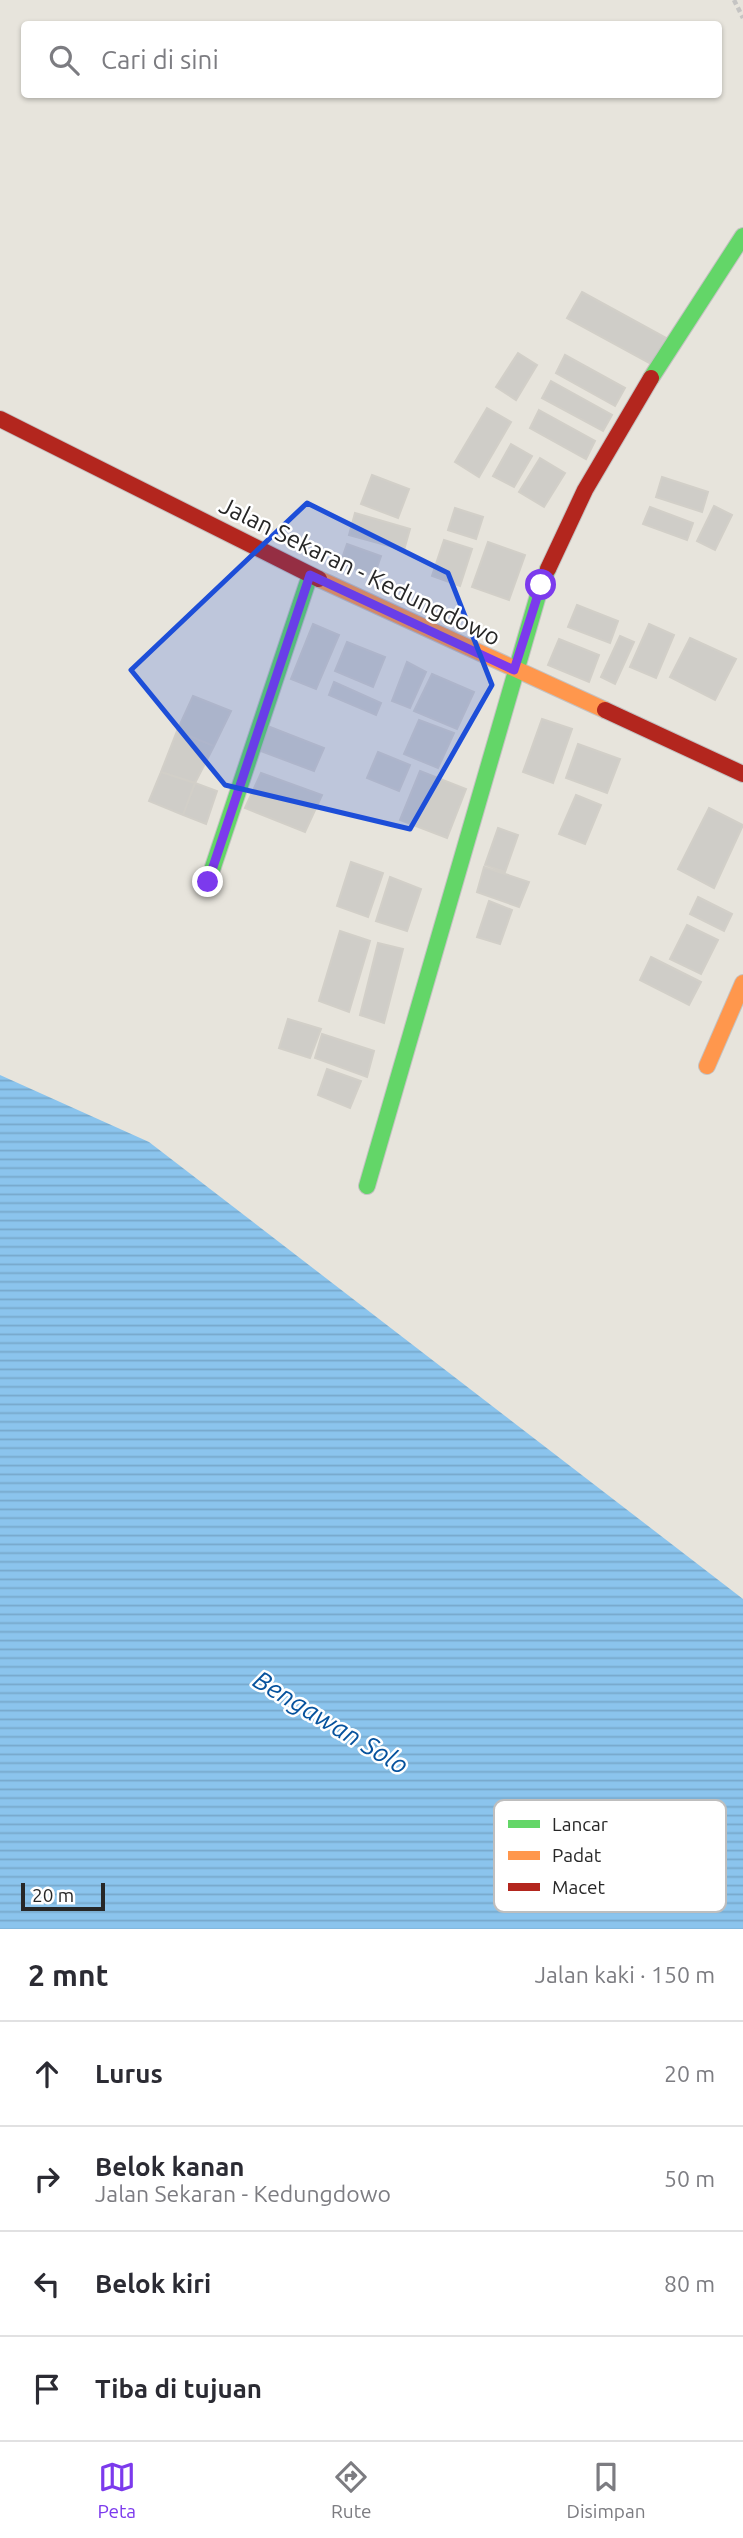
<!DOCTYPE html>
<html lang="id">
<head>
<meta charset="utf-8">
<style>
  :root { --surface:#fff; --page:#f7f7f7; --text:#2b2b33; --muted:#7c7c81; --line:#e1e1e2; --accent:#7c3aed }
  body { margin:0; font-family:Ubuntu,sans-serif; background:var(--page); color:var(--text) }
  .scale { position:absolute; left:21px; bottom:18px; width:84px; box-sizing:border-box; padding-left:7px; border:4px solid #272727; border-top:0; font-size:19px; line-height:24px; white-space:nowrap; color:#272727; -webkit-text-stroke:5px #fff; paint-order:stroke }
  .stop { position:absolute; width:21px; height:21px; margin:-16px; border:5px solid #7c3aed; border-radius:50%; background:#fff }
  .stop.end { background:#7c3aed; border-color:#fff; box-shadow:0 2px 7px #0008 }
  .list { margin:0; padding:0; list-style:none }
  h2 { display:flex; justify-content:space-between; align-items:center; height:91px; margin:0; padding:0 28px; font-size:30px }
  h2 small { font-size:23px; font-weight:400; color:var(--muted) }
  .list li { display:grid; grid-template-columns:46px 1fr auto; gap:21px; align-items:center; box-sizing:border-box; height:105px; padding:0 28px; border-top:2px solid var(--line) }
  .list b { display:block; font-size:26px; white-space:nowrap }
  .list p { margin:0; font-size:23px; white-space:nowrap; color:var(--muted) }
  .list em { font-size:23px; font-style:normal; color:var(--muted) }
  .icon { flex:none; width:38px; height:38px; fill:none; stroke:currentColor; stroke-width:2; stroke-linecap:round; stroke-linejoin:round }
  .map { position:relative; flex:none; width:743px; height:1929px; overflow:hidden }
  .search { position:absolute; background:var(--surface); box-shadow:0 2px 5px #0004; left:21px; right:21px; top:21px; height:77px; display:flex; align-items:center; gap:18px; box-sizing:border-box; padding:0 24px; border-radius:7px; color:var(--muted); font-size:26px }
  .sheet { height:511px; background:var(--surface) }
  nav { display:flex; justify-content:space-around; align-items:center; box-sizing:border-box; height:98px; border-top:2px solid var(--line); background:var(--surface); font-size:19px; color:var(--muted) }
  nav a { display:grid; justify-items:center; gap:4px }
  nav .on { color:var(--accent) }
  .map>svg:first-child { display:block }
</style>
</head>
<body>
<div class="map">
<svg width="743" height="1929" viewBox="0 0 743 1929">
  <defs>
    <pattern id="water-rules" width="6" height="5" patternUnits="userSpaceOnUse" patternTransform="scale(1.75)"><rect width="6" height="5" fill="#8bc4ed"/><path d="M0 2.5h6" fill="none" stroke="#78a8cb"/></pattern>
  </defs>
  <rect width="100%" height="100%" fill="#e7e4dc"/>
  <path fill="url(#water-rules)" d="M0,1075L149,1142L743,1599V1929H0Z"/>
  <path fill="#cfcdc8" stroke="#d2cfc8" stroke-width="2" d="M582,292L666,338L651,364L567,318Z
    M518,353L537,365L516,400L496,387Z
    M565,355L625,388L615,406L556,373Z
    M551,381L612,415L603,431L542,398Z
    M487,408L511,422L479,477L455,462Z
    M539,410L595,441L586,459L530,428Z
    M511,444L532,456L514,487L493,476Z
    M540,458L565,473L544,507L519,492Z
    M372,475L409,489L398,518L361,504Z
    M662,477L708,492L702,512L656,497Z
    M714,506L732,515L715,550L697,541Z
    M650,507L693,523L687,540L643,524Z
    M455,508L483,517L476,539L448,530Z
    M355,513L410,529L404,550L349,535Z
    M444,540L472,549L460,586L432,576Z
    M488,542L525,555L509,600L472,587Z
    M347,544L381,556L374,576L340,564Z
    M577,605L618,621L610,643L568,627Z
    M313,624L339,635L316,689L291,679Z
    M649,624L674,635L656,678L630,667Z
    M620,636L634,642L615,684L601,677Z
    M690,638L736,659L715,700L670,677Z
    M559,639L599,655L589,682L548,665Z
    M347,642L385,657L373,687L335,671Z
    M407,662L426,672L410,708L392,701Z
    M432,674L474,692L457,729L414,711Z
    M334,682L381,703L376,715L329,695Z
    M193,696L231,711L214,746L177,731Z
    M542,719L572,729L553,783L523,772Z
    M419,720L454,733L438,768L404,754Z
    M270,727L324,748L314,771L258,750Z
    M177,731L214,746L195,783L161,772Z
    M578,744L620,759L607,793L566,778Z
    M378,752L410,765L399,791L367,778Z
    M420,771L466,789L447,838L400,820Z
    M161,772L195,783L183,815L149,801Z
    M261,773L322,795L305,832L245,808Z
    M195,783L217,791L206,824L183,815Z
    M576,795L601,805L585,844L559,834Z
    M709,808L743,825L714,888L678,869Z
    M498,828L518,835L505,872L485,865Z
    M351,862L383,873L368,917L337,906Z
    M484,867L529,882L519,907L477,892Z
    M390,877L421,889L407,931L376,921Z
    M698,897L732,914L724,931L690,914Z
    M489,901L512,910L500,944L477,937Z
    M687,925L718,940L701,974L670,959Z
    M340,931L370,941L349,1012L319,1001Z
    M378,943L403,949L384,1023L360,1015Z
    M651,957L701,982L689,1005L640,980Z
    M288,1019L321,1029L310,1058L279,1048Z
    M322,1034L374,1051L367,1077L315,1058Z
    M327,1069L361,1081L350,1108L318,1095Z"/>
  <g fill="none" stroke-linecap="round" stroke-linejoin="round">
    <g stroke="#c4c2c2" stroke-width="18">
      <path id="fast" d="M651,378L743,236
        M208,882L310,575
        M367,1186L541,585L548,569"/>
    </g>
    <g stroke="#c4c2c2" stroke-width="18">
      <path id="slow" d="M319,579L605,710
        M707,1066L743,983"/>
    </g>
    <g stroke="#c4c2c2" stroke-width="18">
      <path id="jam" d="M0,419L319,579
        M548,569L585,490L651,378
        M605,710L743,774"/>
    </g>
    <path stroke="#c5c4c3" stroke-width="4.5" stroke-dasharray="5 3.5" stroke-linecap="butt" d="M734,0L743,18"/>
    <use href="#fast" stroke="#63d668" stroke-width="16"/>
    <use href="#slow" stroke="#ff974d" stroke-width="16"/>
    <use href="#jam" stroke="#b3261e" stroke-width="16"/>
  </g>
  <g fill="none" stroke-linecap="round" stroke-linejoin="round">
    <path stroke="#7c3aed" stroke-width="9" d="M208,882L310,575L514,670L541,585"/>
  </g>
  <path fill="#1d4ed8" fill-opacity="0.2" stroke="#1d4ed8" stroke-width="5" stroke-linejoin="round" d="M307,503L448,573L492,685L410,829L225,785L131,670Z"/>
  <g text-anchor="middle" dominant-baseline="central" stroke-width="5" stroke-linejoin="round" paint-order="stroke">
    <g font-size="24" fill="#272727" stroke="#fff">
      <text transform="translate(360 571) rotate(26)">Jalan Sekaran - Kedungdowo</text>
    </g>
    <g font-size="26" font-style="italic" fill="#06529d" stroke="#fff">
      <text transform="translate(331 1722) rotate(31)">Bengawan Solo</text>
    </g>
  </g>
  <rect x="494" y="1800" width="232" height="112" rx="10" fill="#fff" stroke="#bebebe" stroke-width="2"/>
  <rect x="508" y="1820" width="32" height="8" fill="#63d668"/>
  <rect x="508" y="1851" width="32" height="9" fill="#ff974d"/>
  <rect x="508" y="1883" width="32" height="8" fill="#b3261e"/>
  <g font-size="19" fill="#272727">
    <text x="552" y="1831">Lancar</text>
    <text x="552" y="1862">Padat</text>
    <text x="552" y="1894">Macet</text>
  </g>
</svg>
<div class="scale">20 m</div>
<div class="stop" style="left:541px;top:585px"></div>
<div class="stop end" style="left:208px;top:882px"></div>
<div class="search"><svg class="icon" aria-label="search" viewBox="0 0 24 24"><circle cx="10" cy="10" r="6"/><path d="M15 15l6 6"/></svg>Cari di sini</div>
</div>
<section class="sheet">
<h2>2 mnt<small>Jalan kaki · 150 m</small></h2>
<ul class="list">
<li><svg class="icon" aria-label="ahead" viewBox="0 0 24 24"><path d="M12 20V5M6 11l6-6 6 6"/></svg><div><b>Lurus</b></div><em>20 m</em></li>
<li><svg class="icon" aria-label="right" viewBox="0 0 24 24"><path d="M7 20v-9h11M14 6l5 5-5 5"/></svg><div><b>Belok kanan</b><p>Jalan Sekaran - Kedungdowo</p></div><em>50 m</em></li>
<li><svg class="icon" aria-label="left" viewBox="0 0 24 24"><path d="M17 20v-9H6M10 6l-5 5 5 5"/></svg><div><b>Belok kiri</b></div><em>80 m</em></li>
<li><svg class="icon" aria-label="arrive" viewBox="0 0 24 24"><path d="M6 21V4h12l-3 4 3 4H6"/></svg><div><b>Tiba di tujuan</b></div></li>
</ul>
</section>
<nav>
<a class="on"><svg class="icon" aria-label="map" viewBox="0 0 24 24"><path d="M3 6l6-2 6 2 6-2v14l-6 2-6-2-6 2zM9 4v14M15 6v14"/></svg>Peta</a>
<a><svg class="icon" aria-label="directions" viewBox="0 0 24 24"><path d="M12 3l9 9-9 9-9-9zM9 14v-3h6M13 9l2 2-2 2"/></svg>Rute</a>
<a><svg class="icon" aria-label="saved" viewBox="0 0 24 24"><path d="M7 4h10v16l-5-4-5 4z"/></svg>Disimpan</a>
</nav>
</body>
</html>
